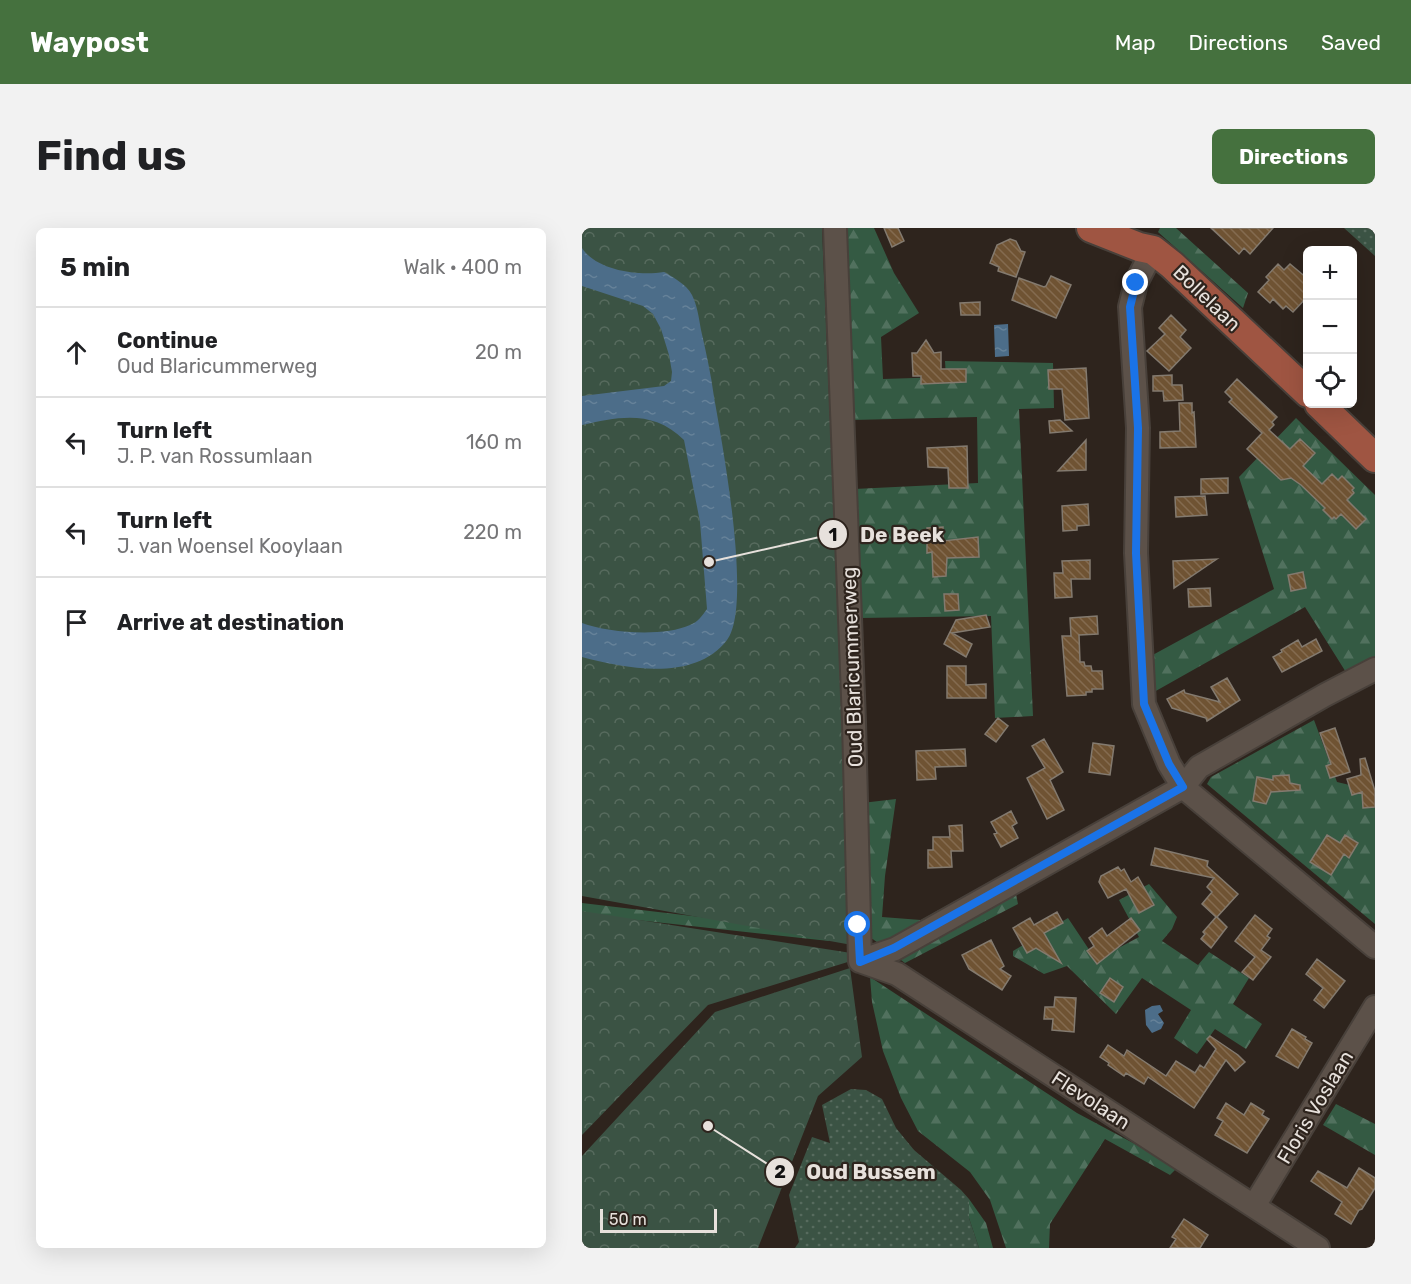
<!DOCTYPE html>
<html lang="en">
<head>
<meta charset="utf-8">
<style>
  :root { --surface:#fff; --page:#f2f2f2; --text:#202124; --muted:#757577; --line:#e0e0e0; --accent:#45713e }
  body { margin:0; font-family:Rubik,sans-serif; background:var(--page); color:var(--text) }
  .controls { position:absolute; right:18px; top:18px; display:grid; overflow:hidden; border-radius:9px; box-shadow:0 6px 24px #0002 }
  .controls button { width:54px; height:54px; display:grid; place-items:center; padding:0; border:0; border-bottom:2px solid var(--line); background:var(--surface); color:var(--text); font:30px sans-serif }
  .scale { position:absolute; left:18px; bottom:15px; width:117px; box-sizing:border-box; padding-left:6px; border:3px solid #e7e1dc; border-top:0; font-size:16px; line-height:21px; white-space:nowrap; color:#e7e1dc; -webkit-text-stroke:4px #2e241d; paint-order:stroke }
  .stop { position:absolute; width:18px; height:18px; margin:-14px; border:4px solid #1a73e8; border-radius:50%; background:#fff }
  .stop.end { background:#1a73e8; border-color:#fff; box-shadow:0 2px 6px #0008 }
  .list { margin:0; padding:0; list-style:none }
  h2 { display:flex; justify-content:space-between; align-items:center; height:78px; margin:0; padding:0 24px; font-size:26px }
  h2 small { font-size:20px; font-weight:400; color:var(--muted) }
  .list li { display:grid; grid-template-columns:39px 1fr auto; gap:18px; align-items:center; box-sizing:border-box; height:90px; padding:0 24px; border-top:2px solid var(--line) }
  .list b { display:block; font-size:22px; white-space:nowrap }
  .list p { margin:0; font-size:20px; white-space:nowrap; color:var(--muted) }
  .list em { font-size:20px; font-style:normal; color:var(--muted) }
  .icon { flex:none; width:33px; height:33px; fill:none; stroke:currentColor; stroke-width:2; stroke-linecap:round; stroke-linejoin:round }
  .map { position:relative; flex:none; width:793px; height:1020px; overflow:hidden; border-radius:9px }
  header { display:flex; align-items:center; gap:36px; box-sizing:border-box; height:84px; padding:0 30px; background:var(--accent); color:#fff }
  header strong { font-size:28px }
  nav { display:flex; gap:33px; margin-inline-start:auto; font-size:21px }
  .intro { display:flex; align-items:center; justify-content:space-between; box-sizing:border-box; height:144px; padding:0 36px }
  h1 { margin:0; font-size:42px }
  .button { padding:15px 27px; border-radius:9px; background:var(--accent); color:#fff; font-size:21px; font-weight:700 }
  main { display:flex; gap:36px; padding:0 36px }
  aside { flex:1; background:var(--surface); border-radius:9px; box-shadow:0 6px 24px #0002 }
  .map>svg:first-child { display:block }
</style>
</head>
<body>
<header>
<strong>Waypost</strong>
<nav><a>Map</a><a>Directions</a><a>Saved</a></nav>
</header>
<div class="intro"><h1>Find us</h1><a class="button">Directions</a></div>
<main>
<aside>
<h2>5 min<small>Walk · 400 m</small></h2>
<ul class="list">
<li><svg class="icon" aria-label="ahead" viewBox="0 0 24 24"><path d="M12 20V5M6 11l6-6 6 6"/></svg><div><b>Continue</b><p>Oud Blaricummerweg</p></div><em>20 m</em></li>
<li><svg class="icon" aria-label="left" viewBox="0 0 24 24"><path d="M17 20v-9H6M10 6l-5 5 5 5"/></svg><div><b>Turn left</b><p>J. P. van Rossumlaan</p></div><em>160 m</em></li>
<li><svg class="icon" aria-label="left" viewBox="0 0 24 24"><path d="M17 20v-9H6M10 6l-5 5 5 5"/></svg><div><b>Turn left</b><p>J. van Woensel Kooylaan</p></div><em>220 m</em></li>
<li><svg class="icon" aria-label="arrive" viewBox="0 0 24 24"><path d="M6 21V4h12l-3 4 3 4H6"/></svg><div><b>Arrive at destination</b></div></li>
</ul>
</aside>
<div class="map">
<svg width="793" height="1020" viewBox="0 0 793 1020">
  <defs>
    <pattern id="grass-dots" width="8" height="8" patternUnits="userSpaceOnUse" patternTransform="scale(1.5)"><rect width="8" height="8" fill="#3b5344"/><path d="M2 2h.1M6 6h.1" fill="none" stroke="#576b5e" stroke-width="1.8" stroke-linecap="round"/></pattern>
    <pattern id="forest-firs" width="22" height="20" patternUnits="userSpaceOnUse" patternTransform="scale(1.5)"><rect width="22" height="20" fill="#345a43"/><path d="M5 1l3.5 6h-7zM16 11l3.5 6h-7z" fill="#51715e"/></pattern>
    <pattern id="park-crowns" width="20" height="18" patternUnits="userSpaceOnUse" patternTransform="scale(1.5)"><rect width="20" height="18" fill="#3b5344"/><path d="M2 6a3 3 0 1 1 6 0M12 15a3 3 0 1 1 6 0" fill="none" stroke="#576b5e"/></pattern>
    <pattern id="water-ripples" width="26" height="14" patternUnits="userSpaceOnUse" patternTransform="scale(1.5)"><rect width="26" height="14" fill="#4c6d89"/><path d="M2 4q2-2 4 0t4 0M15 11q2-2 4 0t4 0" fill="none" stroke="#668299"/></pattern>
    <pattern id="building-back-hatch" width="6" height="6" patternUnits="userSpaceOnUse" patternTransform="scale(1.5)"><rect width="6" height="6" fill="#6f5333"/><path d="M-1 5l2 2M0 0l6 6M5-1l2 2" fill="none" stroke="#846b50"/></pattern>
  </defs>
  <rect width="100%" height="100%" fill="#2e241d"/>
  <path fill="url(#grass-dots)" d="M762,0H793V28Z
    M269,861L284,862L300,871L314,900L332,922L379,962L387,971V990L397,1020H213L217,1014L207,967L230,909L248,915L240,877Z"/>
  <path fill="url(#forest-firs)" d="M264,0H292L312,45L337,85L299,109L301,151L364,149L363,133L471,135L472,180L437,181L451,488L413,490L409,388L277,390L272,261L396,255L395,189L270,192Z
    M578,0H594L666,65L661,80L576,4Z
    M714,190L793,267V446L772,457L723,379L572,464L567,429L692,361L657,249Z
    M732,492L755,554L793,563V696L625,556L629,549Z
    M314,571L303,648L300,689L339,692L429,642L436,676L323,735L284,706L280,575Z
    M567,656L595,689L590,701L580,713L616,737L627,724L667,750L651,776L680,796L664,821L633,801L615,826L592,810L609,782L560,750L534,786L485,738L462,746L431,728V723L486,690L514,732L557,709L537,672Z
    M0,675L187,697L246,706L247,713L0,686Z
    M288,749L495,885L596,939L588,947L523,911L468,996L467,1020H424L408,972L388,944L336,903L319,870L301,823L290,774Z
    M754,876L793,896V927L741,897Z
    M387,971L404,995L411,1020H397L387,990Z"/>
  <path fill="url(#park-crowns)" d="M0,0H240L270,717L0,668Z
    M0,683L269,725V733L126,777L0,907Z
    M268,740L280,829L236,868L176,1020H0V928L133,784Z"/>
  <path fill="url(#water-ripples)" d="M0,20C15,43 57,48 82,44C92,50 104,56 110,67C115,77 117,90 119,102C124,124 129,146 132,169C140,214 171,378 145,412C113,454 45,441 0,429V395C26,405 82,409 108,397C116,394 120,388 125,381L118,294L102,212C72,182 38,188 0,197V168L82,158L89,153L90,144L87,127L79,101L71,86L61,78L0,58Z
    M426,96L427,128L413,129L412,97Z
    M578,777L581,783L576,786L582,795L579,801L570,805L564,797L563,782L570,778Z"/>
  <path fill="url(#building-back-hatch)" stroke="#837a6f" stroke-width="1.5" d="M302,0H316L322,13L310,19Z
    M629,0H691L668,26L662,20L657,26Z
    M428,11L434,13L439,23L443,24L434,49L416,43L417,39L408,35L415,17Z
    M696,36L702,42L708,36L726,51V68L711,84L704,78L701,81L691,71L688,75L676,64L687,52L684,49Z
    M469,48L489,57L474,90L430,72L437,50L462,59L464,58Z
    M398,74V87H379L378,75Z
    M589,87L604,102L598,109L609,120L587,143L565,123L583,106L577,100Z
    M344,112L352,125L359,124V141H384V154L339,156V148H331L330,125H335Z
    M504,140L507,190L483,192L480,161H467L466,142Z
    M590,147V157H600L601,172L582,173L581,163H571V148Z
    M655,151L695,189L690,194L692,197L687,202L708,221L718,211L733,225L721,238L740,256L750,246L756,252L760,248L772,260L770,262L772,265L765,272L784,291L774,301L759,286L754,291L752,289L750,291L741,282L743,280L719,257L709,250L699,252L665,221L680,205L647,174L650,171L643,164Z
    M597,175H610V185L612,184L614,219L578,220V204L598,203Z
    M478,192L490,203L468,205L467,193Z
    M504,212V242L476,243Z
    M385,218L386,260H367L366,240L346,239L345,220Z
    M646,250V265L619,266V251Z
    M623,268L625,287L594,289L593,269Z
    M506,276L507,297L495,298V302L481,303L480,278Z
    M361,299V313L396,309L397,329L365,330L364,348L351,349L350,324L345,325V300Z
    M635,331L592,360L591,333Z
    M508,332V351H489L490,369L473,370L472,345H481L480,333Z
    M721,344L724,360L709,363L706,347Z
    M628,360L629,378L607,379L606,361Z
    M362,366H376L377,382L363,383Z
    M404,387L408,399L370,405L390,416L384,429L362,416L374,392Z
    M515,388L516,406L497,407L498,434H502L503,438H509L510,443H520L521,461H510V464H504V467L485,468L480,408H489L488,390Z
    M734,411L740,423L700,444L691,429L700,424L699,422L716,412L720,419Z
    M365,438H384V457L404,456V470H365Z
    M645,450L658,472L625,493L624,490L590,480L585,471L602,462L603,465L638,474L629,459Z
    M416,490L426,498L414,514L403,506Z
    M753,500L768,544L748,550L744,538L749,536L738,505Z
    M462,511L481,544L468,552L482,582L465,591L445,550L463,540L450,518Z
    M511,515L532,518L528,547L507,544Z
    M383,521L384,538L353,539L354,551L335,552L334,523Z
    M783,530L793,563V579L781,580L780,564L770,567L765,551L779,547L778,531Z
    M707,547L708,555L718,557V562L689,564L684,576L671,573L675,549L691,552V548Z
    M429,583L435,595L430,598L436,610L419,619L412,606L415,605L409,594Z
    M380,597L381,623H369L370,639L346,640V622H351V609H368L367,598Z
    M745,607L758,615L763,607L776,615L767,630L762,626L749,647L728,634Z
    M573,620L626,633L625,638L656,666L635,689L645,699L629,720L619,711L623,706L621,704L634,689L620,676L630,664L625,659L632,650L569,637Z
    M536,639L539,643L542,641L549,654L556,649L572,677L557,685L544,661L526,670L517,654L519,648Z
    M475,684L481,695L462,705L479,735L454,720L445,725L431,700L448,690L452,697Z
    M673,687L690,701L685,708L688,710L679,722L689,729L671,752L660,744L673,729L653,713Z
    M549,690L558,702L515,736L505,723L512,718L507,710L520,700L525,708Z
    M409,712L422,738L418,741L429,748L420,762L387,741L380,727Z
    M735,731L763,753L742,780L732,772L741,760L724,746Z
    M528,750L541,759L532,774L518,765Z
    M473,769L494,770L492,804L470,802L471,791H462L463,779H472Z
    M710,801L724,809L723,811L730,815L716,840L694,828Z
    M628,808L656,827L663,834L653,843L644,832L612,880L566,849L562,856L544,845L542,848L526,837L527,835L518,829L526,817L542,828L545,822L584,848L594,833L613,845L618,837L622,840L634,821L625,811Z
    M644,875L662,887L669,875L682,883L680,887L687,891L665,925L633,907L641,893L635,890Z
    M777,940L793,950V960L780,981L777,982L769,996L753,986L760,974L729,953L736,943L765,960Z
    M602,991L626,1007L618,1020H588L594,1011L590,1009Z"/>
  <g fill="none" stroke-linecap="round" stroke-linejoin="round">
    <g stroke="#48403a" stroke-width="26">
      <path id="minor" d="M253,0L272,494L278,733
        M571,22L554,55L548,79L556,200L554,325L562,476L587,536L601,559L793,719
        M278,733L313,721L601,559L617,539L743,467L793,441
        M278,733L315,746L736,1020
        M672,978L793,779"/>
    </g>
    <g stroke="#48403a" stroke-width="32">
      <path id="major" d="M509,0L557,19L571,22L590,37L726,165
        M737,176L793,230"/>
    </g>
    <use href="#minor" stroke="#5c5149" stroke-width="22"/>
    <use href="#major" stroke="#9f5542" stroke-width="28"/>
  </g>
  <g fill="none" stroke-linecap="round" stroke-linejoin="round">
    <path stroke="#1a73e8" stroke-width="8" d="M276,697L278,734L312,720L601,559L587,536L562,476L554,325L556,200L548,79L554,55"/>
  </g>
  <g text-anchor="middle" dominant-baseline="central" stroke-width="4.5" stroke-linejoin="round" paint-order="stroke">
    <g font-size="20" fill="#e7e1dc" stroke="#2e241d">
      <text transform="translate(625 70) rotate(44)">Bollelaan</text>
      <text transform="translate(270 439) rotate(-92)">Oud Blaricummerweg</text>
      <text transform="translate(509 872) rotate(33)">Flevolaan</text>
      <text transform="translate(733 879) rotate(-59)">Floris Voslaan</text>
    </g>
  </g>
  <path fill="none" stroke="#e7e1dc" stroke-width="2" d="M127 334L251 306M126 898L198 944"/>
  <g fill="#e7e1dc" stroke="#2e241d" stroke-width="2">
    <circle cx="127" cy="334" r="6"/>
    <circle cx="126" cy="898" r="6"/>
    <circle cx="251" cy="306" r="15"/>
    <circle cx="198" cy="944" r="15"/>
  </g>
  <g font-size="18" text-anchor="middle" font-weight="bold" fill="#111">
    <text x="251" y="313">1</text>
    <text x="198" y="950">2</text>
  </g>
  <g font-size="21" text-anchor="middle" font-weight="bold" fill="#e7e1dc" stroke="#2e241d" stroke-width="4.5" stroke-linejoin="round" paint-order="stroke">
    <text x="320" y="314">De Beek</text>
    <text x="289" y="951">Oud Bussem</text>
  </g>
</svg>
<div class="controls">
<button>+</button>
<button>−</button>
<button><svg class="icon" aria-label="locate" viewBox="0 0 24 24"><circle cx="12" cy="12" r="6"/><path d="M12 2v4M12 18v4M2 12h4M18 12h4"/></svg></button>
</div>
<div class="scale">50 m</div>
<div class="stop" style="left:276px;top:697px"></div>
<div class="stop end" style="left:554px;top:55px"></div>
</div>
</main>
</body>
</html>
